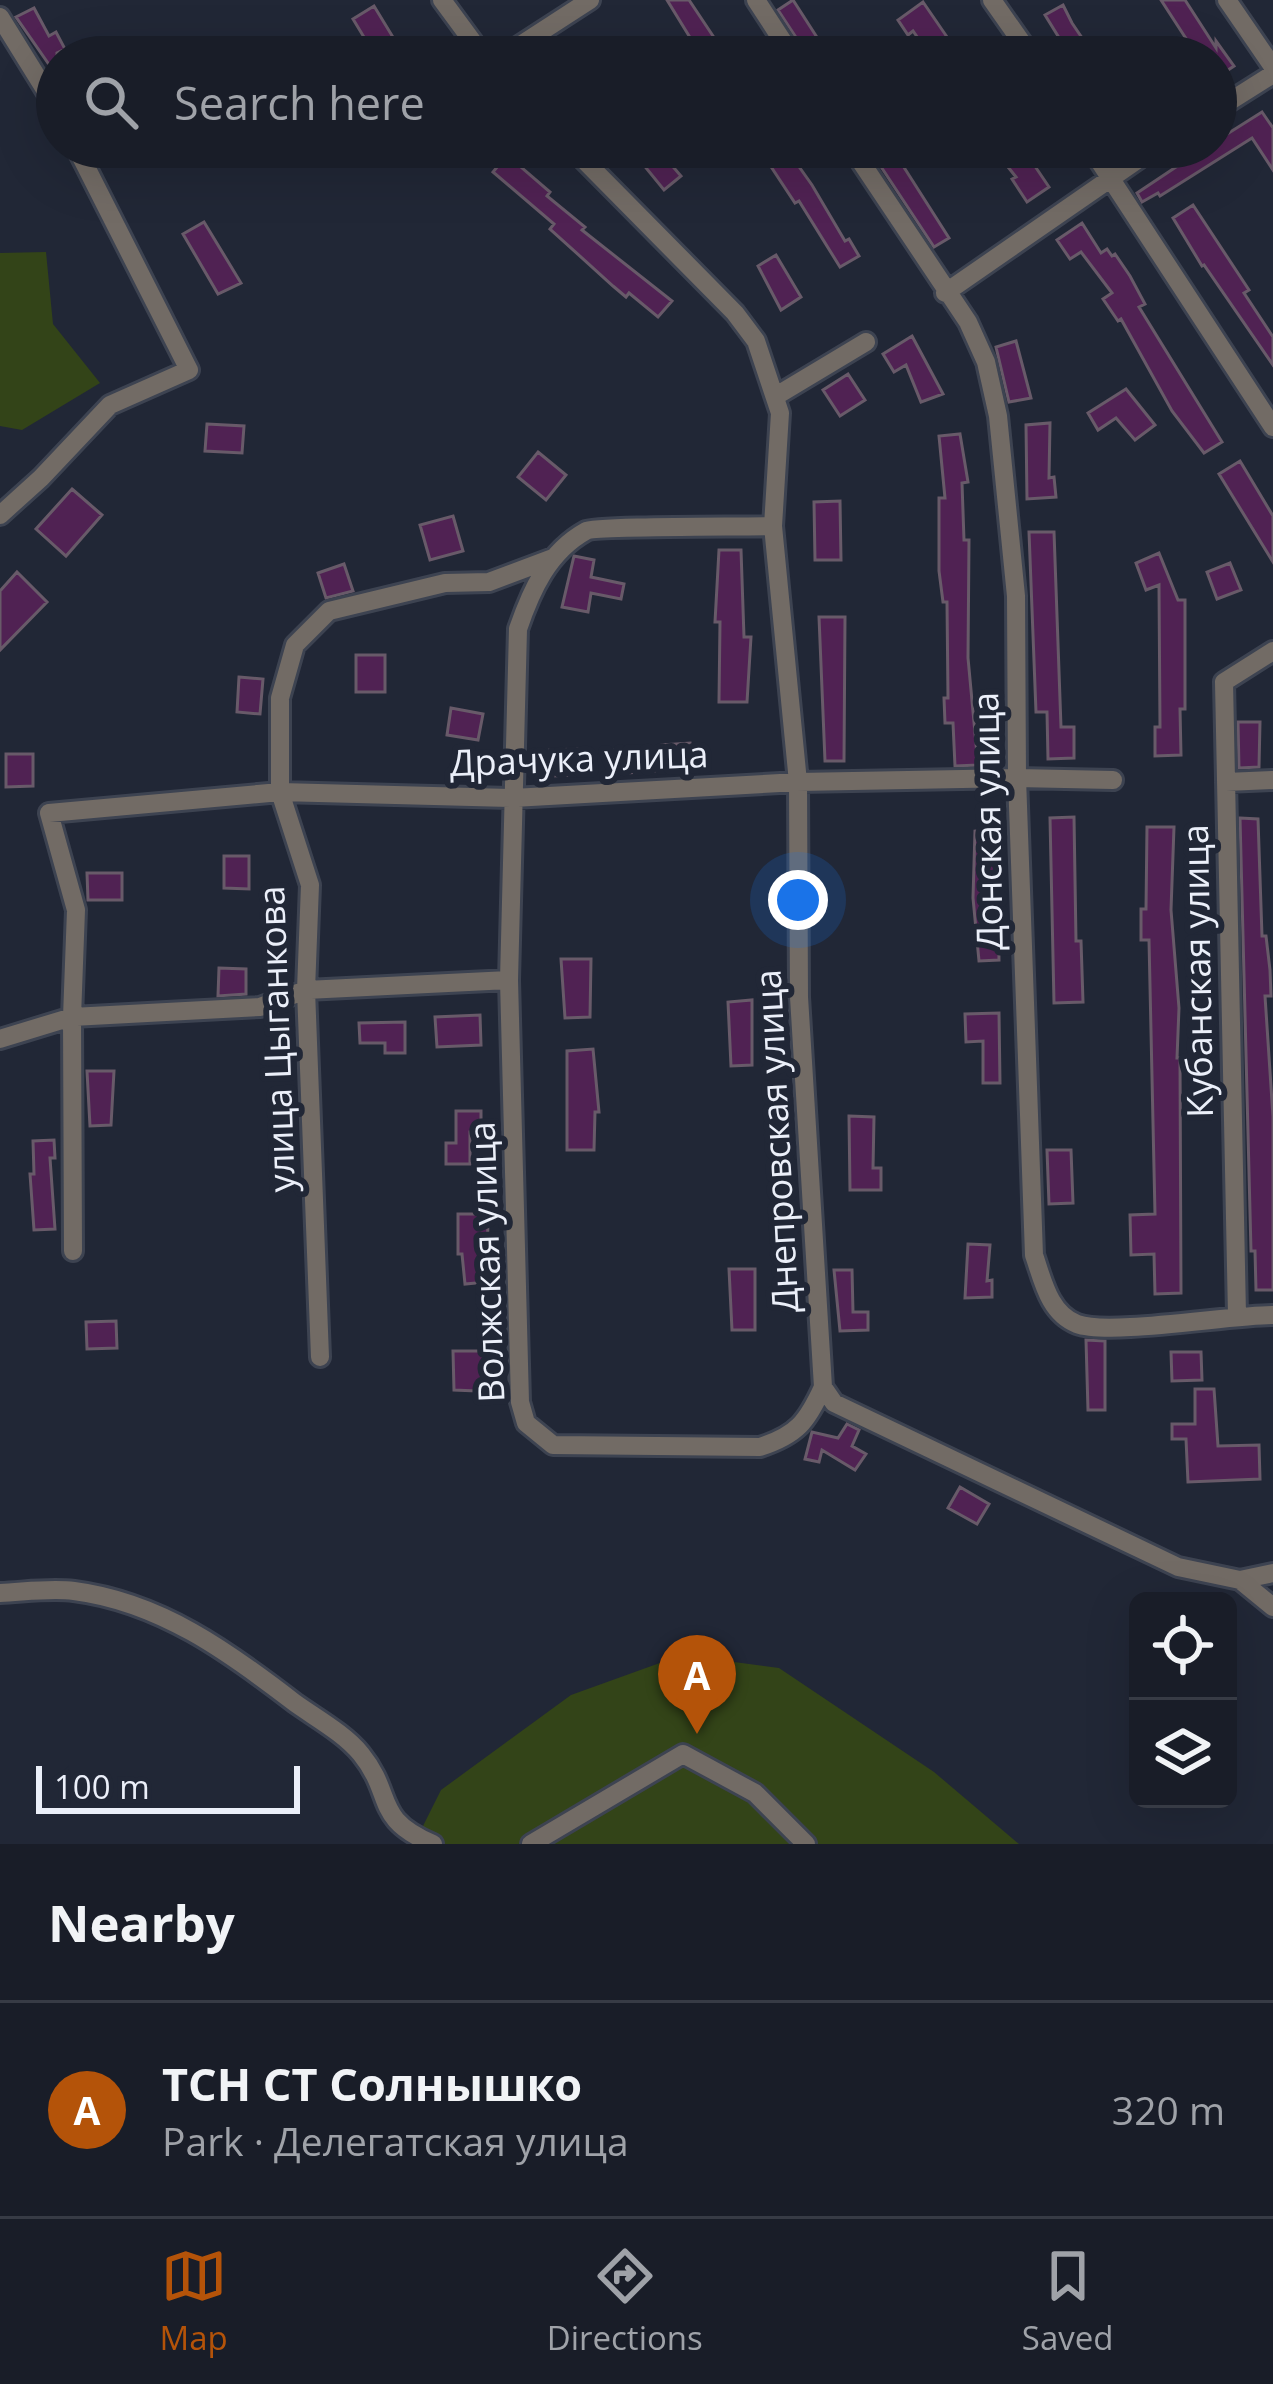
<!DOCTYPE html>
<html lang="en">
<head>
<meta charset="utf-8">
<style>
  :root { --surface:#191d28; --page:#262a34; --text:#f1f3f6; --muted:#9fa2a8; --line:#373b45; --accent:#b45309 }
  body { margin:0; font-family:"Open Sans",sans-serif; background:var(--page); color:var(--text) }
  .controls { position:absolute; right:36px; bottom:36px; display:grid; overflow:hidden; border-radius:18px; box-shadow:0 12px 48px #0002 }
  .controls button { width:108px; height:108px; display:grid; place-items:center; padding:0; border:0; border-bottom:3px solid var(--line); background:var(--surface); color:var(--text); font:60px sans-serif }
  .scale { position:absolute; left:36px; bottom:30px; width:264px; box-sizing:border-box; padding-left:12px; border:6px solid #ebeff9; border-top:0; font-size:33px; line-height:42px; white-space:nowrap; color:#ebeff9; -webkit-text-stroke:9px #212736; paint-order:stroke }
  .you { position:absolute; left:798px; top:900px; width:42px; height:42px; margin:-30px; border:9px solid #fff; border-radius:50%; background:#1a73e8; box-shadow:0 0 0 18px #1a73e833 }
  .badge { display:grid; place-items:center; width:78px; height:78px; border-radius:50%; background:var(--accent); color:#fff; font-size:39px; font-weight:700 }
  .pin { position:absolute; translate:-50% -99px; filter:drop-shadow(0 3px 6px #0008) }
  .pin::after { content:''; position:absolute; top:63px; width:42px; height:36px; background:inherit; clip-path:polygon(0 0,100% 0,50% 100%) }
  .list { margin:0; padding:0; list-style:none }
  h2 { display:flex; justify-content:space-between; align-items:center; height:156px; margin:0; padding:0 48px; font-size:51px }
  h2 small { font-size:39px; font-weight:400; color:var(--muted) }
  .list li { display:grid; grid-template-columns:78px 1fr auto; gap:36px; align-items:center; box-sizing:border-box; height:216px; padding:0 48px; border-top:3px solid var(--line) }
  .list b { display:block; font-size:45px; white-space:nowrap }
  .list p { margin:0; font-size:39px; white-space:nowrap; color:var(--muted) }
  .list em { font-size:39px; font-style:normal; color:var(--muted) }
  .icon { flex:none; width:66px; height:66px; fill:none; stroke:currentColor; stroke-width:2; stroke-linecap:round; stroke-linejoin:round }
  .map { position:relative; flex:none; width:1273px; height:1844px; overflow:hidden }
  .search { position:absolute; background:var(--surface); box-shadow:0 12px 48px #0002; left:36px; right:36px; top:36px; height:132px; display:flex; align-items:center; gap:30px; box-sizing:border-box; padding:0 42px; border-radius:66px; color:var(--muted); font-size:45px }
  .sheet { height:372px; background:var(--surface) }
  nav { display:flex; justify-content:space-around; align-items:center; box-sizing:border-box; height:168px; border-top:3px solid var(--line); background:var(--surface); font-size:33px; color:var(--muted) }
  nav a { display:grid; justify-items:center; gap:6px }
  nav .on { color:var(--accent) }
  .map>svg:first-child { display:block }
</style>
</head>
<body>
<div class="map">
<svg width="1273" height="1844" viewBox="0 0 1273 1844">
  <rect width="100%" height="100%" fill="#212736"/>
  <path fill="#334418" d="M46,252L53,324L100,383L22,430L0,426V253Z
    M682,1655L779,1668L934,1772L1019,1844H414L441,1790L571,1695Z"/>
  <path fill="#502253" stroke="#685a69" stroke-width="3" d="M667,0H689L727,57H702Z
    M793,0L820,42L805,51L778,10Z
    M1161,0H1185L1216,48V41L1234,66L1216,78V57H1198Z
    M923,2L956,50L946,57H931L913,31L908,35L898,20Z
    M1063,5L1072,23L1095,57H1071L1045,15Z
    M374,6L405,57H376L353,19Z
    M34,8L49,36L56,32L65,49L57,53V76L16,17Z
    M1262,112L1273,128V170L1252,138L1160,196L1158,193L1142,202L1137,193L1206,147H1216V141Z
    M629,147H656L681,176L664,190Z
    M771,147H785L812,185L845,241L849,239L859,256L840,267L799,201L795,203L762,153Z
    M868,147H891L949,238L934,247Z
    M992,147H1022L1049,187L1027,202L1012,179L1016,177Z
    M507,155L550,192L547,196L585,227L582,230L672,301L658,317L629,293L626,297L613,286L550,229L554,224L493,172Z
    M1193,205L1249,290L1244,293L1273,337V365L1204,265L1202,266L1173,218Z
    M204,222L241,283L218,294L183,234Z
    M1082,223L1101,253L1107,249L1112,256L1115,254L1130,276L1145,304L1139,307L1222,442L1204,453L1172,411L1121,319L1118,321L1103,299L1112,293L1081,252L1070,259L1057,240Z
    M776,255L801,297L781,310L758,266Z
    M912,336L943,394L921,402L906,365L894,372L883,354Z
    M1016,341L1031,398L1009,402L996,347Z
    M848,374L865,400L840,416L823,390Z
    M1126,389L1155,425L1135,440L1116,418L1098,430L1088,413Z
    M1050,423L1049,478L1054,477L1056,497L1027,499L1026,425Z
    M207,424L244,426L242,453L205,451Z
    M960,434L968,482L962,483L964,540H969L968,658L978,765L955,766L953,723H945L944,698H948L947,602H943L939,571V498H945L939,436Z
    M538,452L566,475L546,500L518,477Z
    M1240,461L1273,516V562L1219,474Z
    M72,489L102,515L66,556L36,529Z
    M840,501L841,560H815L814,502Z
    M453,516L463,551L430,560L420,525Z
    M1029,532H1054L1061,727H1074V758L1048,759L1047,712H1036Z
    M719,550H741L744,637H751L747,702H719L720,622H715Z
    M1159,553L1178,600H1185V709H1180L1181,755L1155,756V727H1160L1159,585L1146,590L1136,563Z
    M574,556L594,560L591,577L624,584L621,599L591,593L588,612L562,607Z
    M1230,563L1241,590L1217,599L1207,572Z
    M344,564L353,591L326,598L318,573Z
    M17,572L47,602L0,650V591Z
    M819,617H845L844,761H825Z
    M356,655H385V692H356Z
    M239,677L263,679L260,714L237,712Z
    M451,708L483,714L478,740L447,735Z
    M1238,722H1260L1259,767L1239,768Z
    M690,743L691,768L615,774V750H662V745Z
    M578,749L579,775L551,776L550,750Z
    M6,754H33V786L6,787Z
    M1074,817L1076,941H1081L1083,1002L1054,1003L1050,818Z
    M1240,818L1258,819L1262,936H1266L1270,970L1271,996H1265L1273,1117V1290H1256L1255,1251H1251Z
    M1147,827H1174L1171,910L1179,1008L1177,1058H1180L1181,1293L1155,1294L1154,1254L1131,1255L1130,1215L1155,1214L1149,940H1141V909H1146Z
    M997,829L999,960L979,961L973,898L975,831Z
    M224,856H249V889L224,888Z
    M87,873H122V900H88Z
    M561,959H591L590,1017L565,1018Z
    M219,968L246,969V994L218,996Z
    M752,1000V1065L731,1066L728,1002Z
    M999,1013L1000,1083H983V1041L966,1042L965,1014Z
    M480,1015L481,1045L437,1047L435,1017Z
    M405,1022V1053H385V1043H360L359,1023Z
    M593,1049L599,1112H595L594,1150H567V1051Z
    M87,1071H114L111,1125L90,1126Z
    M456,1111H481V1132H470V1164H446V1143H456Z
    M849,1116L874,1117L873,1168H881V1190H850Z
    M54,1140L55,1158H50L55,1229L34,1230L30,1174H34L33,1141Z
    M1047,1150H1071L1073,1203L1049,1204Z
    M458,1214H488L487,1282L465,1284L462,1254H458Z
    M968,1244L990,1245L987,1281L992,1280V1297L965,1298Z
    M729,1269H755V1330H732Z
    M834,1270H852L853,1312H868V1330L840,1331Z
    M116,1321L117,1348L87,1349L86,1322Z
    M1086,1340L1105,1341V1410H1088Z
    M453,1351H504L503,1368H484L483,1386L477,1391L454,1390Z
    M1171,1352H1201L1202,1380L1172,1381Z
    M1195,1389H1214L1218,1446L1259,1445L1260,1479L1188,1482L1186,1439H1172V1424H1195Z
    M847,1424L859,1430L852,1446L866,1454L855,1470L822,1450L819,1462L805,1459L812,1432L838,1438Z
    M960,1487L989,1504L977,1524L948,1508Z"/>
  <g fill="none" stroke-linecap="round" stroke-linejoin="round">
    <g stroke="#3d4351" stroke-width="24">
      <path id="minor" d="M442,0L484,57
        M756,0L793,57
        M992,0L1032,57
        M1227,0L1273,67
        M0,17L57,109
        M502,57L590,0
        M1216,110L1273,74
        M571,147L735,313L756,341L780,413L773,526L798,782L799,997L823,1387L834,1403L1178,1567L1240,1580L1273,1573
        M851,147L968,322L986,362L998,416L1016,596L1017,778L1034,1255C1043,1281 1049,1313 1077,1324C1109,1336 1230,1315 1273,1315
        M1090,147L1273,427
        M945,293L1156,147
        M776,396L866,342
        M0,515L41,478L110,405L189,370L76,147
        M773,526C749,527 595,526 586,531C548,552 531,591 518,629L509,980L520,1402L526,1423L553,1445L760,1447C797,1435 807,1422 823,1387
        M1226,782L1273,780
        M0,1039L72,1017L260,1007L306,990L509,980
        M73,1251L72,1017L76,910L49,813L280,792L513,798L798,782L1017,778L1113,780
        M1237,1315L1224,682L1273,651
        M320,1357L306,990L310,885L280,792V698L295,645L329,611L445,583L489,582L553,558
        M1240,1580L1273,1607
        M0,1593C24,1592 50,1588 74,1591C160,1602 229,1652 295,1703C316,1718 345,1734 361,1754C395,1796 372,1818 433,1844
        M531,1844L683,1754L755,1793L806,1844"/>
    </g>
    <use href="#minor" stroke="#726b65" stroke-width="18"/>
  </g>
  <g text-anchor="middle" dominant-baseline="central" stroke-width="12" stroke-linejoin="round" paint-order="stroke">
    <g font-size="36" fill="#ebeff9" stroke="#212736">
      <text transform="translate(579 758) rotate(-2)">Драчука улица</text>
      <text transform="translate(987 821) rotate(-91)">Донская улица</text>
      <text transform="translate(1197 971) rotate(-91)">Кубанская улица</text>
      <text transform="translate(276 1039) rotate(-92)">улица Цыганкова</text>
      <text transform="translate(776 1141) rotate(-93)">Днепровская улица</text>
      <text transform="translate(486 1262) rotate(-92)">Волжская улица</text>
    </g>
  </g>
</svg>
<div class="controls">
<button><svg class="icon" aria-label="locate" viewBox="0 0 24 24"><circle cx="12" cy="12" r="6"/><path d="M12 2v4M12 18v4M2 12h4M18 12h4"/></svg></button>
<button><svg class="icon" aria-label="layers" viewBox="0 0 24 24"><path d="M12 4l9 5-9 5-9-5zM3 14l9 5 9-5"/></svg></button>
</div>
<div class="scale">100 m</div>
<div class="you"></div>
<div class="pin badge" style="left:697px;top:1734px">A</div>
<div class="search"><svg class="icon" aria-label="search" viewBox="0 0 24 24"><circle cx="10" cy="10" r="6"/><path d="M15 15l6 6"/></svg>Search here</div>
</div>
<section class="sheet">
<h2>Nearby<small></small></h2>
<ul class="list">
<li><span class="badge">A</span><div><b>ТСН СТ Солнышко</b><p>Park · Делегатская улица</p></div><em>320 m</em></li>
</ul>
</section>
<nav>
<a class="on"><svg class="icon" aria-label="map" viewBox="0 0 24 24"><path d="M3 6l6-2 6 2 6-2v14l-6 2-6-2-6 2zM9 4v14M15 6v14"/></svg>Map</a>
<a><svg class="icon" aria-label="directions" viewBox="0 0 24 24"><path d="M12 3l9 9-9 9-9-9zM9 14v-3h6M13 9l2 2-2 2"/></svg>Directions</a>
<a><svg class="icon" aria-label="saved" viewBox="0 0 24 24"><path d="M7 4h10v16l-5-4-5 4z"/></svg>Saved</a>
</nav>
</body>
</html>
